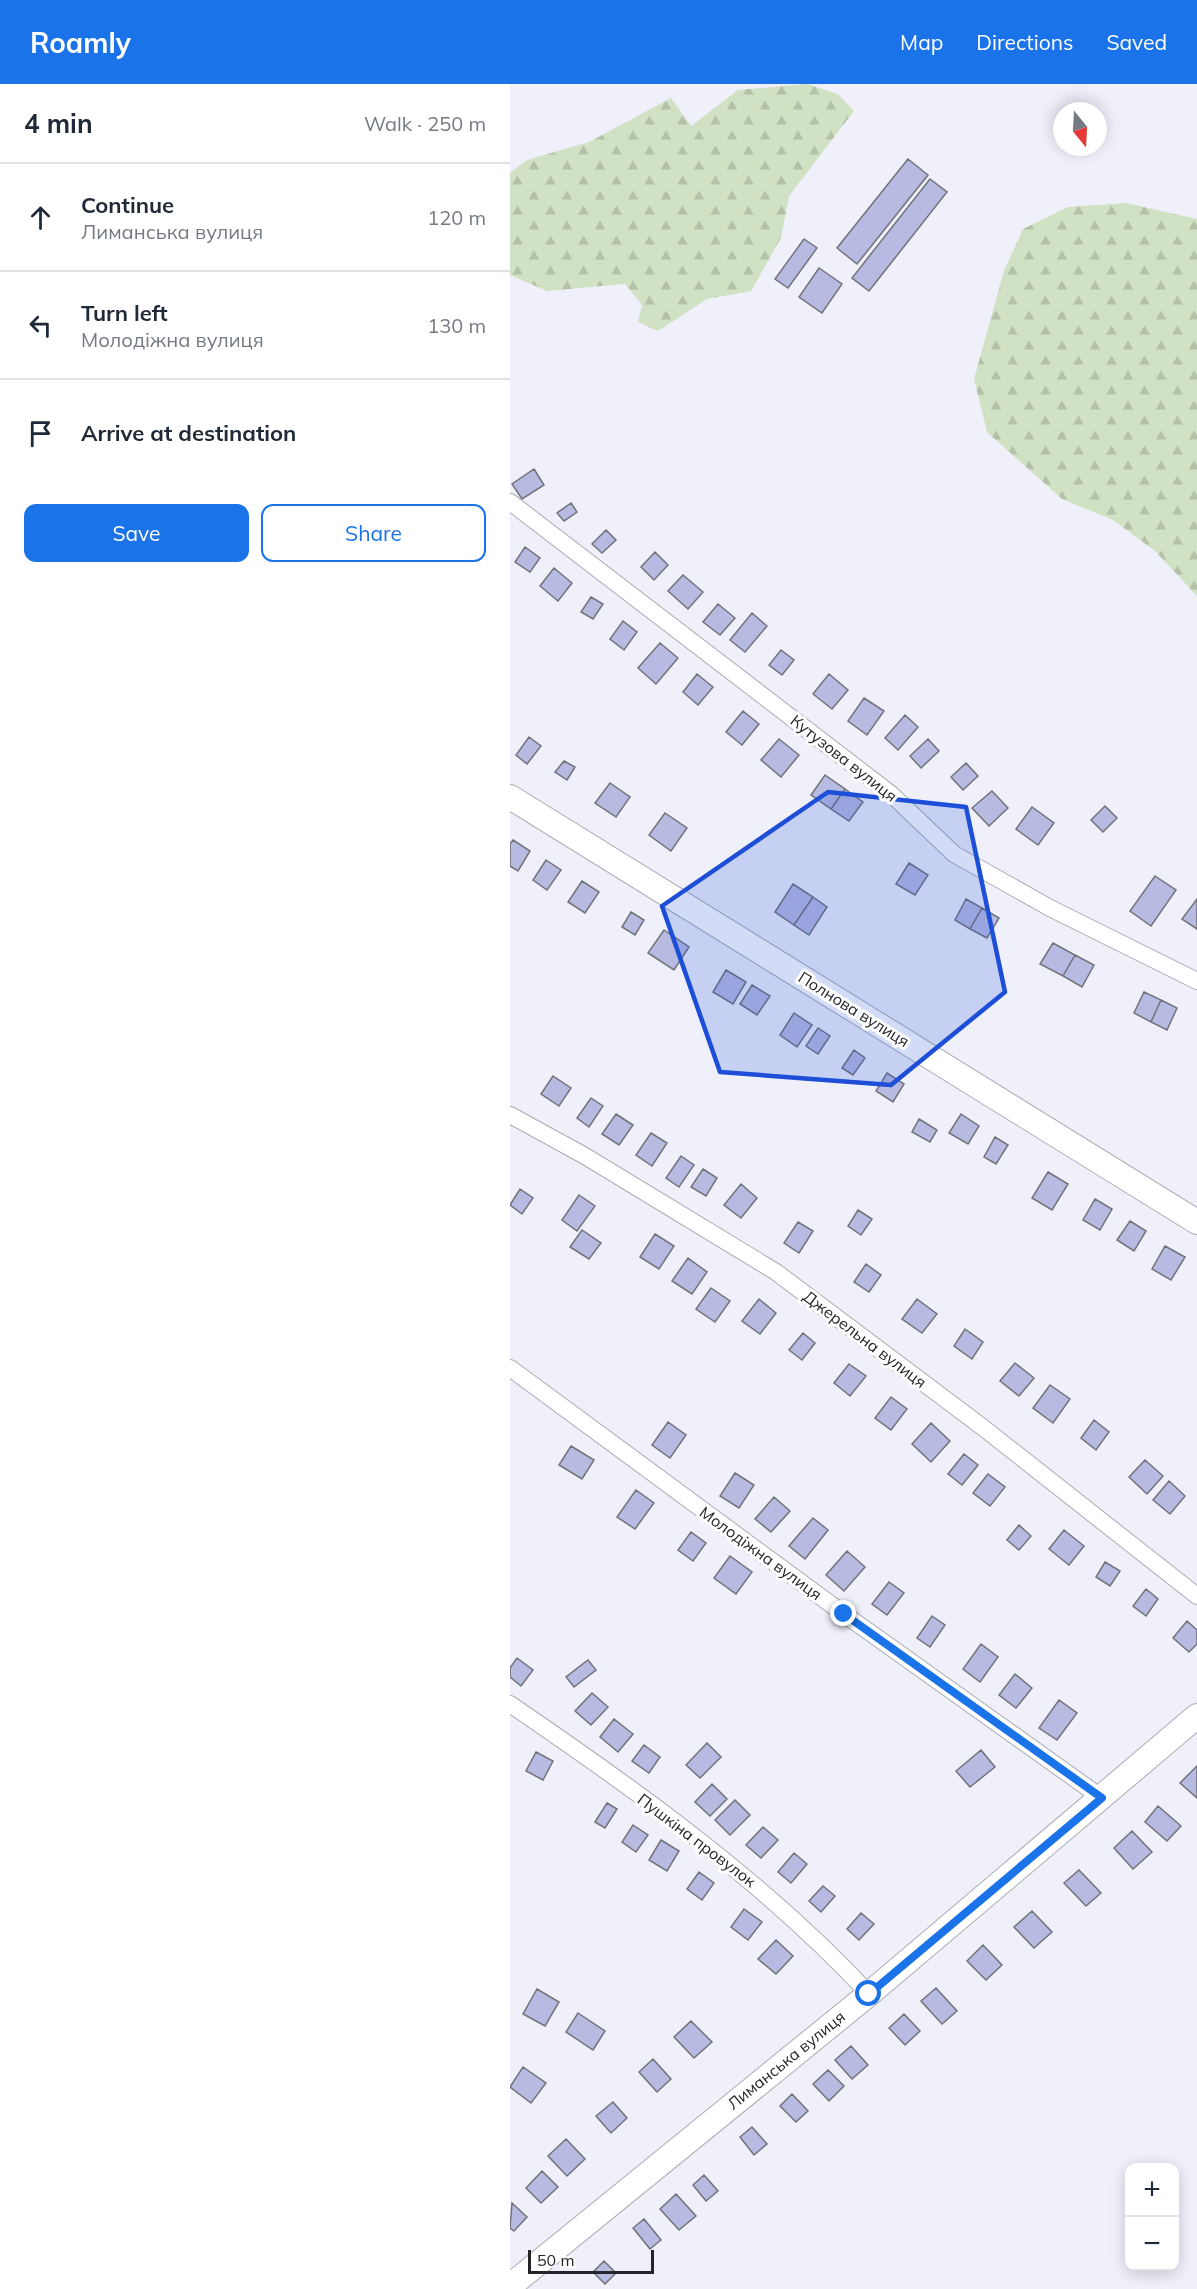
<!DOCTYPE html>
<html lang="en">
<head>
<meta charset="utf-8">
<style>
  :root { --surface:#fff; --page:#f2f2f3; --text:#1f2937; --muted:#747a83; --line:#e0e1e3; --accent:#1a73e8 }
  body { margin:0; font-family:Mulish,sans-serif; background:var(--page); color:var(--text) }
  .controls { position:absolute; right:18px; bottom:18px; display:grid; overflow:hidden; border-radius:12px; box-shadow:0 3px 15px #0003 }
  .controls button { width:54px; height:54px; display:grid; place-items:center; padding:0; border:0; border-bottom:2px solid var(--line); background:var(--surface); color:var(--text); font:30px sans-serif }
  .compass { position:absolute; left:543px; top:18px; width:54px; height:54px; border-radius:50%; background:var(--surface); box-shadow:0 3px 15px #0003; rotate:162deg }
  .scale { position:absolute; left:18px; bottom:15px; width:126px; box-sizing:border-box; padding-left:6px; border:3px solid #242428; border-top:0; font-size:16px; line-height:21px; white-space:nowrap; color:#242428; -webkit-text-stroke:4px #fefefe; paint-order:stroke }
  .stop { position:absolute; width:18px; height:18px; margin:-14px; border:4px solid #1a73e8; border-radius:50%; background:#fff }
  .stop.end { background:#1a73e8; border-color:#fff; box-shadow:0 2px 6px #0008 }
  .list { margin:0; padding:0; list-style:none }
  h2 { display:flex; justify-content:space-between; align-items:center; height:78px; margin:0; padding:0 24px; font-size:26px }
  h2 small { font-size:20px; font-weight:400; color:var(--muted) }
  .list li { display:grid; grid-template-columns:39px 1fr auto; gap:18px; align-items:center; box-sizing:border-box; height:108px; padding:0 24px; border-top:2px solid var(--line) }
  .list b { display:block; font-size:22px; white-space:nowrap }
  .list p { margin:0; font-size:20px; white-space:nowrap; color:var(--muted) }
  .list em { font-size:20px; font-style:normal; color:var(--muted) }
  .actions { display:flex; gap:12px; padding:18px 24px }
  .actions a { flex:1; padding:14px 0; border:2px solid var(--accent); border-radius:12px; text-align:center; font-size:21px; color:var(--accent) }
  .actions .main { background:var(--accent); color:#fff }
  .icon { flex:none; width:33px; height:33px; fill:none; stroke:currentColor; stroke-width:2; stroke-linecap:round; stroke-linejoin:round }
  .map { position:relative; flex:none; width:687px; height:2205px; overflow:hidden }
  header { display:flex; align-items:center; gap:36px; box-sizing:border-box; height:84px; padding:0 30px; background:var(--accent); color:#fff }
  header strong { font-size:28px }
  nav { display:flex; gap:33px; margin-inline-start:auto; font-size:21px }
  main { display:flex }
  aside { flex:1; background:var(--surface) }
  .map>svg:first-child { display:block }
</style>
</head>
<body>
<header>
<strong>Roamly</strong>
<nav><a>Map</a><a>Directions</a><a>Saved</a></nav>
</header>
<main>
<aside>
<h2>4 min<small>Walk · 250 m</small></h2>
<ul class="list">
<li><svg class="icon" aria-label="ahead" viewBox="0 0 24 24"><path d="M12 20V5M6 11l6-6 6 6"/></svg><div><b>Continue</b><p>Лиманська вулиця</p></div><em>120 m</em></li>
<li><svg class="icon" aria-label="left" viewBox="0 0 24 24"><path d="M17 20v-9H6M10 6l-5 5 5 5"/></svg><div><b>Turn left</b><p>Молодіжна вулиця</p></div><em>130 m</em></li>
<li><svg class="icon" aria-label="arrive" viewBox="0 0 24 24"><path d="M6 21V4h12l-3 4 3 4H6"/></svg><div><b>Arrive at destination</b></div></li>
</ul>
<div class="actions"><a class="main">Save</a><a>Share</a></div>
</aside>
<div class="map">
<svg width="687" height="2205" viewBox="0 0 687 2205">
  <defs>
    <pattern id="forest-firs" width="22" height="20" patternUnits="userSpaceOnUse" patternTransform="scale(1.5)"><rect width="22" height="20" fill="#d1e1c3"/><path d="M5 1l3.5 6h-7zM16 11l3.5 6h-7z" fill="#b3c1a8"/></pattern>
  </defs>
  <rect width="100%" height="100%" fill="#eff0fa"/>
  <path fill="url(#forest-firs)" d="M297,0L328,10L344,27L279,112L271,154L241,207L197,215L148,247L128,238L132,221L115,200L37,207L0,191V89L17,76L79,58L161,14L181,42L228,6Z
    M616,119L687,135V512L645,467L603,436L552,415L477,348L464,295L494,187L513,145L558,123Z"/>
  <path fill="#b8bbe1" stroke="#71727a" stroke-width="1.5" d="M398,75L418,91L347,180L327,164Z
    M420,95L437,108L359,207L342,194Z
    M294,155L307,164L278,204L265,195Z
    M309,184L332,200L312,229L289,213Z
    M24,385L34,401L12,415L2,400Z
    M61,419L67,428L54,437L47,429Z
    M96,446L106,456L92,469L82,460Z
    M15,463L30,474L20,488L5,478Z
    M145,468L158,481L144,496L131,483Z
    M44,484L62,499L48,517L30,502Z
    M173,491L193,508L178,525L158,507Z
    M81,513L93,520L83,535L71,528Z
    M208,520L225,534L210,551L193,538Z
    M242,529L257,542L235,568L220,556Z
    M113,537L127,548L114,566L100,555Z
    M150,559L168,574L146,600L128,584Z
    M271,566L284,576L272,591L259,581Z
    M187,590L203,603L188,621L173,608Z
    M319,590L338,606L322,625L303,610Z
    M354,614L374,627L357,651L338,637Z
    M233,627L249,640L232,661L216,648Z
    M395,631L408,643L388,666L375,654Z
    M19,653L31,662L17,680L6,671Z
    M269,655L289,671L271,693L251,676Z
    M418,655L429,667L411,684L400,672Z
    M54,677L65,683L57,696L45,688Z
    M456,679L468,692L453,706L441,693Z
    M315,691L335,705L321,725L301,711Z
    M100,699L120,713L106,733L85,719Z
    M335,705L353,718L339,737L321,725Z
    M482,707L498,724L479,742L462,724Z
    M595,722L607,734L593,748L581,736Z
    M522,723L544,739L528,761L506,745Z
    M155,729L177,744L161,767L139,751Z
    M3,756L20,767L8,787L0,782V760Z
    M36,776L51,786L37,806L23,796Z
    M399,779L418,791L405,811L386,800Z
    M645,792L666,806L641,842L620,827Z
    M72,797L89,808L75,829L58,818Z
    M283,800L303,813L284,841L265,828Z
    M303,813L317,823L299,851L284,841Z
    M456,815L472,824L460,845L445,836Z
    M687,815V845L672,835Z
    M472,824L489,834L477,854L460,845Z
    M121,828L134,836L125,851L112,843Z
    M154,846L179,863L164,886L138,869Z
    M543,859L565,871L553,892L530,880Z
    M565,871L584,881L572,903L553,892Z
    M216,886L236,898L223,920L203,908Z
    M242,901L260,912L247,931L230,920Z
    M634,908L651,916L641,938L624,929Z
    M651,916L667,924L657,946L641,938Z
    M284,929L302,941L287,963L270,951Z
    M308,944L320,952L308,970L296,962Z
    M344,966L355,974L343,991L332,984Z
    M377,989L394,1000L383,1018L366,1007Z
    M43,992L61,1004L49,1022L31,1010Z
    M81,1014L93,1022L79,1043L67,1034Z
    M106,1030L123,1041L109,1061L92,1050Z
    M451,1030L469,1042L458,1060L439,1049Z
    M409,1035L427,1046L420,1058L402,1048Z
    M141,1049L157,1059L142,1082L126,1071Z
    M485,1053L498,1061L486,1080L474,1073Z
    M171,1072L184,1081L169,1103L156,1094Z
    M193,1085L207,1094L196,1112L181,1103Z
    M538,1088L558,1100L542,1126L522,1114Z
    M231,1100L247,1114L231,1134L214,1121Z
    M10,1105L23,1114L12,1130L0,1121Z
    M69,1111L85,1122L67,1147L52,1136Z
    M585,1115L602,1125L590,1146L573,1136Z
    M348,1126L362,1135L351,1151L338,1142Z
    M620,1137L636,1147L624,1167L607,1156Z
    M288,1138L303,1147L289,1169L274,1159Z
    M72,1146L91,1159L79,1175L60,1163Z
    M145,1150L164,1162L149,1185L130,1173Z
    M655,1162L675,1173L661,1196L642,1185Z
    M178,1174L197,1188L182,1210L162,1197Z
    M356,1180L371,1191L359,1208L344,1198Z
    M201,1204L220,1217L205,1238L186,1225Z
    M249,1215L266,1229L250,1250L232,1237Z
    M407,1215L427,1230L412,1249L392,1235Z
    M455,1245L473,1258L462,1275L444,1262Z
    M293,1249L305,1259L292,1276L279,1266Z
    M505,1279L524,1294L509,1312L490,1297Z
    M339,1280L356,1292L340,1312L324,1299Z
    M540,1301L560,1315L543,1339L523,1324Z
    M381,1313L397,1325L381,1346L365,1334Z
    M584,1336L599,1348L586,1366L571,1354Z
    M158,1338L176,1351L160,1374L142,1361Z
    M421,1339L440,1357L421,1378L402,1360Z
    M61,1362L84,1376L72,1395L49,1381Z
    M454,1370L468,1381L452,1401L438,1390Z
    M635,1376L653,1392L637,1410L619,1393Z
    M225,1389L244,1401L229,1424L210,1412Z
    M478,1390L495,1403L480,1422L463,1409Z
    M659,1397L675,1412L660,1430L643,1416Z
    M126,1406L144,1419L125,1445L107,1433Z
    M264,1413L280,1427L261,1448L245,1435Z
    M303,1434L318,1446L295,1475L279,1462Z
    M509,1441L521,1452L509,1466L497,1456Z
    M554,1446L574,1462L559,1481L539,1465Z
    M181,1448L196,1459L183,1477L168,1466Z
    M337,1467L355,1483L334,1507L316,1491Z
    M220,1472L242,1488L226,1510L204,1494Z
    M595,1478L610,1487L600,1502L586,1493Z
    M379,1498L394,1509L377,1531L362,1520Z
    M636,1505L648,1515L636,1532L623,1522Z
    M422,1532L435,1541L420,1563L407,1554Z
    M677,1537L687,1546V1560L679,1568L663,1554Z
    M471,1560L488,1573L470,1598L453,1585Z
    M7,1574L23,1586L11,1602L0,1593V1584Z
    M78,1576L86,1586L64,1603L56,1593Z
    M505,1590L522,1604L506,1624L489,1611Z
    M82,1609L98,1623L81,1641L65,1627Z
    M549,1616L567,1629L547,1656L529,1644Z
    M104,1635L123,1650L108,1668L90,1653Z
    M197,1659L211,1673L190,1694L176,1681Z
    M134,1661L150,1673L139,1689L122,1677Z
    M471,1666L485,1683L460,1703L446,1687Z
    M26,1668L43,1677L33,1696L16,1687Z
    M687,1682V1714L670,1699Z
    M202,1700L217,1715L200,1732L185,1718Z
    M225,1716L240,1731L220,1751L205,1736Z
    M97,1719L107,1725L95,1744L85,1738Z
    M648,1722L671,1742L657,1757L635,1738Z
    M123,1741L138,1751L126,1768L112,1758Z
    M253,1743L268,1756L251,1774L236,1761Z
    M622,1747L642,1768L623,1785L604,1764Z
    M151,1756L169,1767L157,1787L139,1776Z
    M284,1769L297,1780L281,1799L268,1788Z
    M569,1786L591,1809L576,1822L554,1799Z
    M189,1788L204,1799L192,1816L177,1805Z
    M313,1802L325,1812L311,1828L299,1817Z
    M234,1825L252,1838L238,1856L221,1843Z
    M522,1827L542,1848L524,1864L504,1843Z
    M351,1829L364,1840L349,1856L337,1845Z
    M266,1856L283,1872L266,1890L248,1875Z
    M473,1861L492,1881L476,1896L457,1877Z
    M426,1904L447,1927L432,1940L411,1917Z
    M27,1905L49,1918L35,1942L13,1930Z
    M68,1929L95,1947L83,1966L56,1948Z
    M394,1930L410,1947L395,1961L379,1944Z
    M181,1937L202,1958L184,1974L164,1953Z
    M341,1962L358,1981L342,1995L325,1976Z
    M143,1975L161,1995L147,2008L129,1988Z
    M13,1983L36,1999L21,2019L0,2003Z
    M318,1986L334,2002L319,2017L303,2000Z
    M282,2010L298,2027L286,2038L270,2022Z
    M103,2018L117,2034L101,2049L86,2032Z
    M242,2043L257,2060L244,2071L230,2053Z
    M56,2055L75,2075L57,2092L38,2072Z
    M32,2087L48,2103L31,2119L16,2104Z
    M194,2091L208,2107L196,2117L183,2101Z
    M166,2110L186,2132L169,2146L150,2125Z
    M2,2119L17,2133L4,2147L0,2144Z
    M134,2135L151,2156L140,2165L123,2144Z
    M94,2177L106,2189L95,2200L83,2188Z"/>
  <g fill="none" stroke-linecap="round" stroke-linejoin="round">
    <g stroke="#ababb4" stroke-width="18">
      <path id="street" d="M0,418L381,710L444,770L540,824L687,897
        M0,1031L75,1072L266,1188L471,1342L687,1512
        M0,1284L334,1530L592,1714
        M0,1620C126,1706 255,1798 359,1910"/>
    </g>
    <g stroke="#ababb4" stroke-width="26">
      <path id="secondary" d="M0,713L687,1138
        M0,2202L359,1910L687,1632"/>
    </g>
    <use href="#street" stroke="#fff" stroke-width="16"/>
    <use href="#secondary" stroke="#fff" stroke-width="24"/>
  </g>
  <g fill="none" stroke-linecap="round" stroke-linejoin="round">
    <path stroke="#1a73e8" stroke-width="8" d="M334,1530L592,1714L359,1910"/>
  </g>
  <path fill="#1d4ed8" fill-opacity="0.2" stroke="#1d4ed8" stroke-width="4.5" stroke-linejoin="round" d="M318,708L456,723L495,908L381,1001L210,988L152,822Z"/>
  <g text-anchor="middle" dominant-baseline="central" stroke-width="6" stroke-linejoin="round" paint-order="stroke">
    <g font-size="16" fill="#242428" stroke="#fefefe">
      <text transform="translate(334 674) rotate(38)">Кутузова вулиця</text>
      <text transform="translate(344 925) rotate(32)">Полнова вулиця</text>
      <text transform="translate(355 1255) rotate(37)">Джерельна вулиця</text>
      <text transform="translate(251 1469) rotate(36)">Молодіжна вулиця</text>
      <text transform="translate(187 1756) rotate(37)">Пушкіна провулок</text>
      <text transform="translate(276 1976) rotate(-39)">Лиманська вулиця</text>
    </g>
  </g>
</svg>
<div class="controls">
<button>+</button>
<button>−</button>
</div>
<svg class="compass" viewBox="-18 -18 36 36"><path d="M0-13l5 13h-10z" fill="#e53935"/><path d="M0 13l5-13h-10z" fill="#747a83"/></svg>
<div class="scale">50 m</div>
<div class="stop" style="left:359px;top:1910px"></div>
<div class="stop end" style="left:334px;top:1530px"></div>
</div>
</main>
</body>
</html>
